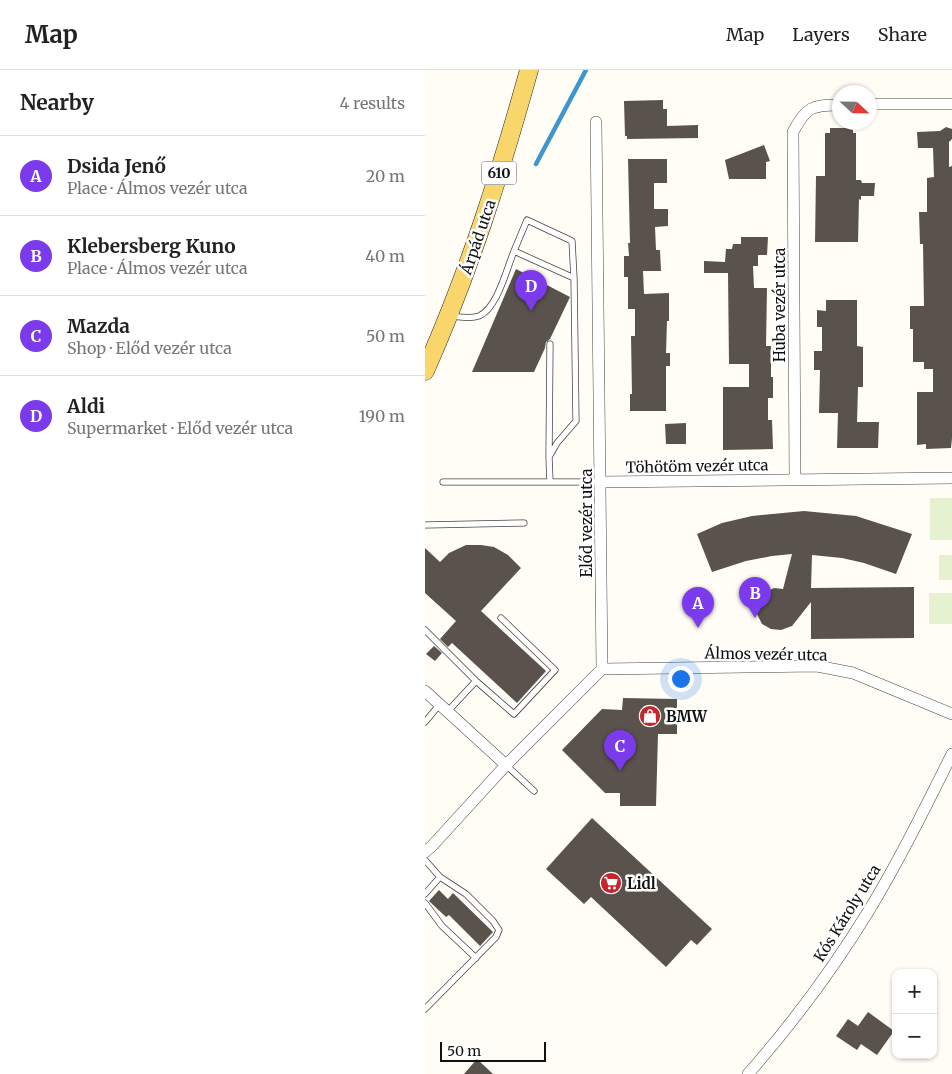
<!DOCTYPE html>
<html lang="en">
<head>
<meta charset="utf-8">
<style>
  :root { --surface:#fff; --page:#f2f2f2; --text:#222; --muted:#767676; --line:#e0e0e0; --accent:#7c3aed }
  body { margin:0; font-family:Merriweather,serif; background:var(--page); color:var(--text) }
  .controls { position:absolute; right:15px; bottom:15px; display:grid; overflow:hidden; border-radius:10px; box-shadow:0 1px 4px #0004 }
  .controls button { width:45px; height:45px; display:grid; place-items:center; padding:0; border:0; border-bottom:1px solid var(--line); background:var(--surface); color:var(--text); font:25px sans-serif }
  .compass { position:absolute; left:407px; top:15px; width:45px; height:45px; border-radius:50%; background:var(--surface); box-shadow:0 1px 4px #0004; rotate:112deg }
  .scale { position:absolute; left:15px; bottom:12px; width:106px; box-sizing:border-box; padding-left:5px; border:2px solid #111; border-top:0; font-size:14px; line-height:18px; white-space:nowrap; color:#111; -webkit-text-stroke:4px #fff; paint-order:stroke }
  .you { position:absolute; left:255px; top:608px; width:18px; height:18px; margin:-12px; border:4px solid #fff; border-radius:50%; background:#1a73e8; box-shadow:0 0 0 8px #1a73e833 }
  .badge { display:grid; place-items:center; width:32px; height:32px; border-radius:50%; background:var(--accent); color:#fff; font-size:16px; font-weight:700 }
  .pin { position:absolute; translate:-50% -41px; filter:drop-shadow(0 1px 2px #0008) }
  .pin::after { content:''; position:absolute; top:26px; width:18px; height:15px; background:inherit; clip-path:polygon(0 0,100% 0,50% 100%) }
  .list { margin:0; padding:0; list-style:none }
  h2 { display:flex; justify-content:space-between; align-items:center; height:65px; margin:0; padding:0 20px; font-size:21px }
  h2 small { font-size:16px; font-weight:400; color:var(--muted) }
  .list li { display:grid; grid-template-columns:32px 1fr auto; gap:15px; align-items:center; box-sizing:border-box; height:80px; padding:0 20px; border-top:1px solid var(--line) }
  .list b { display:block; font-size:19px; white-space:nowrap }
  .list p { margin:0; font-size:16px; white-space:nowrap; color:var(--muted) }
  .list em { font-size:16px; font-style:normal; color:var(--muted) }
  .map { position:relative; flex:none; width:527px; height:1004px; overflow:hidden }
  header { display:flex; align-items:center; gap:30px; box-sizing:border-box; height:70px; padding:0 25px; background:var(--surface); border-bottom:1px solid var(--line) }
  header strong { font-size:24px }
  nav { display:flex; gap:28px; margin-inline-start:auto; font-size:18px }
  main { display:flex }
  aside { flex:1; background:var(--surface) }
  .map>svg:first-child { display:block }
</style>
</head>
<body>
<header>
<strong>Map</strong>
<nav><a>Map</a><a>Layers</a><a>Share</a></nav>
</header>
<main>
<aside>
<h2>Nearby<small>4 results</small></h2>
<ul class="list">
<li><span class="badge">A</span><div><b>Dsida Jenő</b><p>Place · Álmos vezér utca</p></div><em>20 m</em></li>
<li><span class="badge">B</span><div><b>Klebersberg Kuno</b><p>Place · Álmos vezér utca</p></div><em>40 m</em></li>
<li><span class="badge">C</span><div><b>Mazda</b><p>Shop · Előd vezér utca</p></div><em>50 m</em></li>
<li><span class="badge">D</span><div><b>Aldi</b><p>Supermarket · Előd vezér utca</p></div><em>190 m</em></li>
</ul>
</aside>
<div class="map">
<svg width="527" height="1004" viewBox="0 0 527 1004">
  <rect width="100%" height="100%" fill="#fffdf5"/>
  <path fill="#e6f2cf" d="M505,428H527V470H505Z
    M514,485H527V510H514Z
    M504,523H527V554H504Z"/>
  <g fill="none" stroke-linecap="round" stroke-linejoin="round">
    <path stroke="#3f96cf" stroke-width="4.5" d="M111,94L161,0"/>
  </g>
  <path fill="#5a524d" d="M238,30V39H242V56L273,55V68L202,69V66H200L199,31Z
    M521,57L527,59V69L524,72V97L527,96V368L526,378L501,379V374L492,375V322H508V299H499V292H488V259H485V236H499L498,174H495L494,142H502V108L509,107L508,78H493L492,62L515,61Z
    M405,58H428V63H431V110H436L437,113H450L449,126H436V130L434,129L433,172H390L391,106H400V63H405Z
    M339,75L345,91L341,92V109H304L300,90Z
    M203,89H242V113H229V139H243V156L230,157L231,180H235L236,201H218L219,224L244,223V251H242L241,283H245V296H241V341H205V324H207L206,266H210V239H203V207H199V186H204L203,173H205Z
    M316,167H343L342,185H333V196H328L329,218H342L341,276H346V307H348V328H343V350H347L348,379L298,380V317H324V294H304L303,203H279V191L300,192L301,179H307L308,174H316Z
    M91,199L145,227L125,269L121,272L120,278L109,302H47Z
    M401,230H432V276L438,277V317H433L432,352H454L453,378H412L413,343H394L395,300H389V281H397V257H392V240L401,241Z
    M261,353V374H241L240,354Z
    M379,441L431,446L487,464L471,504L439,493L417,488L387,485L386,518L489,517V568L386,569V532L367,556L356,560L346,559L337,554L332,544L334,532L339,523L349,518L358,519L367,484L347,486L321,491L287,502L272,464L297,453L327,446Z
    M41,475H56L69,477L83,485L96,498L56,541L121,601L92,633L27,573L23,577L15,569L31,551L0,523V478L15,492L24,483Z
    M9,576L17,583L10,591L1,584Z
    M198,628L252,629V664H233L231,736H195V723H180L137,680L177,639L197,640Z
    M167,748L287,859L272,875L266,870L241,897L166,827L159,834L121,799Z
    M14,820L23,829L28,823L68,862L55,876L24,845L21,847L5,832L4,831Z
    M443,942L469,961L452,985L436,974L432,980L411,966L423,949L433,956Z
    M52,989L68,1004H39Z"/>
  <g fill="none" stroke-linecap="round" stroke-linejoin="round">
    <g stroke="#444" stroke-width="7">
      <path id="lane" d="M89,181L102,150L147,171L149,208
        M26,246C34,247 45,249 54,246C72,239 82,198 89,181L149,208L151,351L132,373L124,387L125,412
        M124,385L125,274
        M18,412H176
        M0,455L99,453
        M0,560L51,611
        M23,641L51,611L89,644L130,600L76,548
        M0,652L15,634
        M81,695L109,721
        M0,790L15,807L41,824L68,851L74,860L71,867L0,939
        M0,824L15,807
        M0,833L17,856L51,888"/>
    </g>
    <g stroke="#444" stroke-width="12">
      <path id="street" d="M444,34H527
        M370,409L368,62C381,37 387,35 414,35
        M176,412L527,408
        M177,599L392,596L428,603L527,644
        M0,621L81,695
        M0,782L7,776L81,695L177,599L171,52
        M323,1004C367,954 408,899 443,842C474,791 500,738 527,684"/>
    </g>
    <g stroke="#222" stroke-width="19">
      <path id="primary" d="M0,301C44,202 75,104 104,0"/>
    </g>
    <use href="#lane" stroke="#fff" stroke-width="5.5"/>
    <use href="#street" stroke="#fff" stroke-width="11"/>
    <use href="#primary" stroke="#f9d66b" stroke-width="18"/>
  </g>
  <defs>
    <g id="shop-disc" transform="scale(1.125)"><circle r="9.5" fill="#c4262e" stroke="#fff"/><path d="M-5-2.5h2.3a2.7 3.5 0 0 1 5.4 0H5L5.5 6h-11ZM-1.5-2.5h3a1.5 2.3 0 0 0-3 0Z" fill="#fff"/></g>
    <g id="supermarket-disc" transform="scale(1.125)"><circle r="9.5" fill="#c4262e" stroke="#fff"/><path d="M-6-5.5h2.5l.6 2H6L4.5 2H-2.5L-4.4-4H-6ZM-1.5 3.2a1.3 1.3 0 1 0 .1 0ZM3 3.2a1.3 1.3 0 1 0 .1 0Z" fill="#fff"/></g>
  </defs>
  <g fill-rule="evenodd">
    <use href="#shop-disc" x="225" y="646"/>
    <use href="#supermarket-disc" x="186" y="813"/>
  </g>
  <g text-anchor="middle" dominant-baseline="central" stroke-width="5" stroke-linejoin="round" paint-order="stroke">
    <rect fill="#fff" stroke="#585858" stroke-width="1" x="56.5" y="91.5" width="35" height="23" rx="4"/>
    <g font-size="14" font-weight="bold" fill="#111">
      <text x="74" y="103">610</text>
    </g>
    <g font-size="15" fill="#111" stroke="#fff">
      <text transform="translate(53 167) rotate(-71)">Árpád utca</text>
      <text transform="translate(354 235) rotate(-90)">Huba vezér utca</text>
      <text transform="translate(272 396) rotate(-1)">Töhötöm vezér utca</text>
      <text transform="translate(161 453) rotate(-90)">Előd vezér utca</text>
      <text transform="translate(341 584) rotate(1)">Álmos vezér utca</text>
      <text transform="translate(422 843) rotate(-58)">Kós Károly utca</text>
    </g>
    <g font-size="15" font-weight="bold" fill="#111" stroke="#fff" text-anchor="start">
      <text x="241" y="646">BMW</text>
      <text x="202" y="813">Lidl</text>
    </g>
  </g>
</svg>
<div class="controls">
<button>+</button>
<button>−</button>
</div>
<svg class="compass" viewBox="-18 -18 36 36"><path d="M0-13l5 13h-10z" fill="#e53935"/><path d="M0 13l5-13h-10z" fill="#767676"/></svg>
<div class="scale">50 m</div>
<div class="you"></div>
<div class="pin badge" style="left:273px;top:558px">A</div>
<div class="pin badge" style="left:330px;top:548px">B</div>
<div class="pin badge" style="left:195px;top:701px">C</div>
<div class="pin badge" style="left:106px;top:241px">D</div>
</div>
</main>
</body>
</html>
